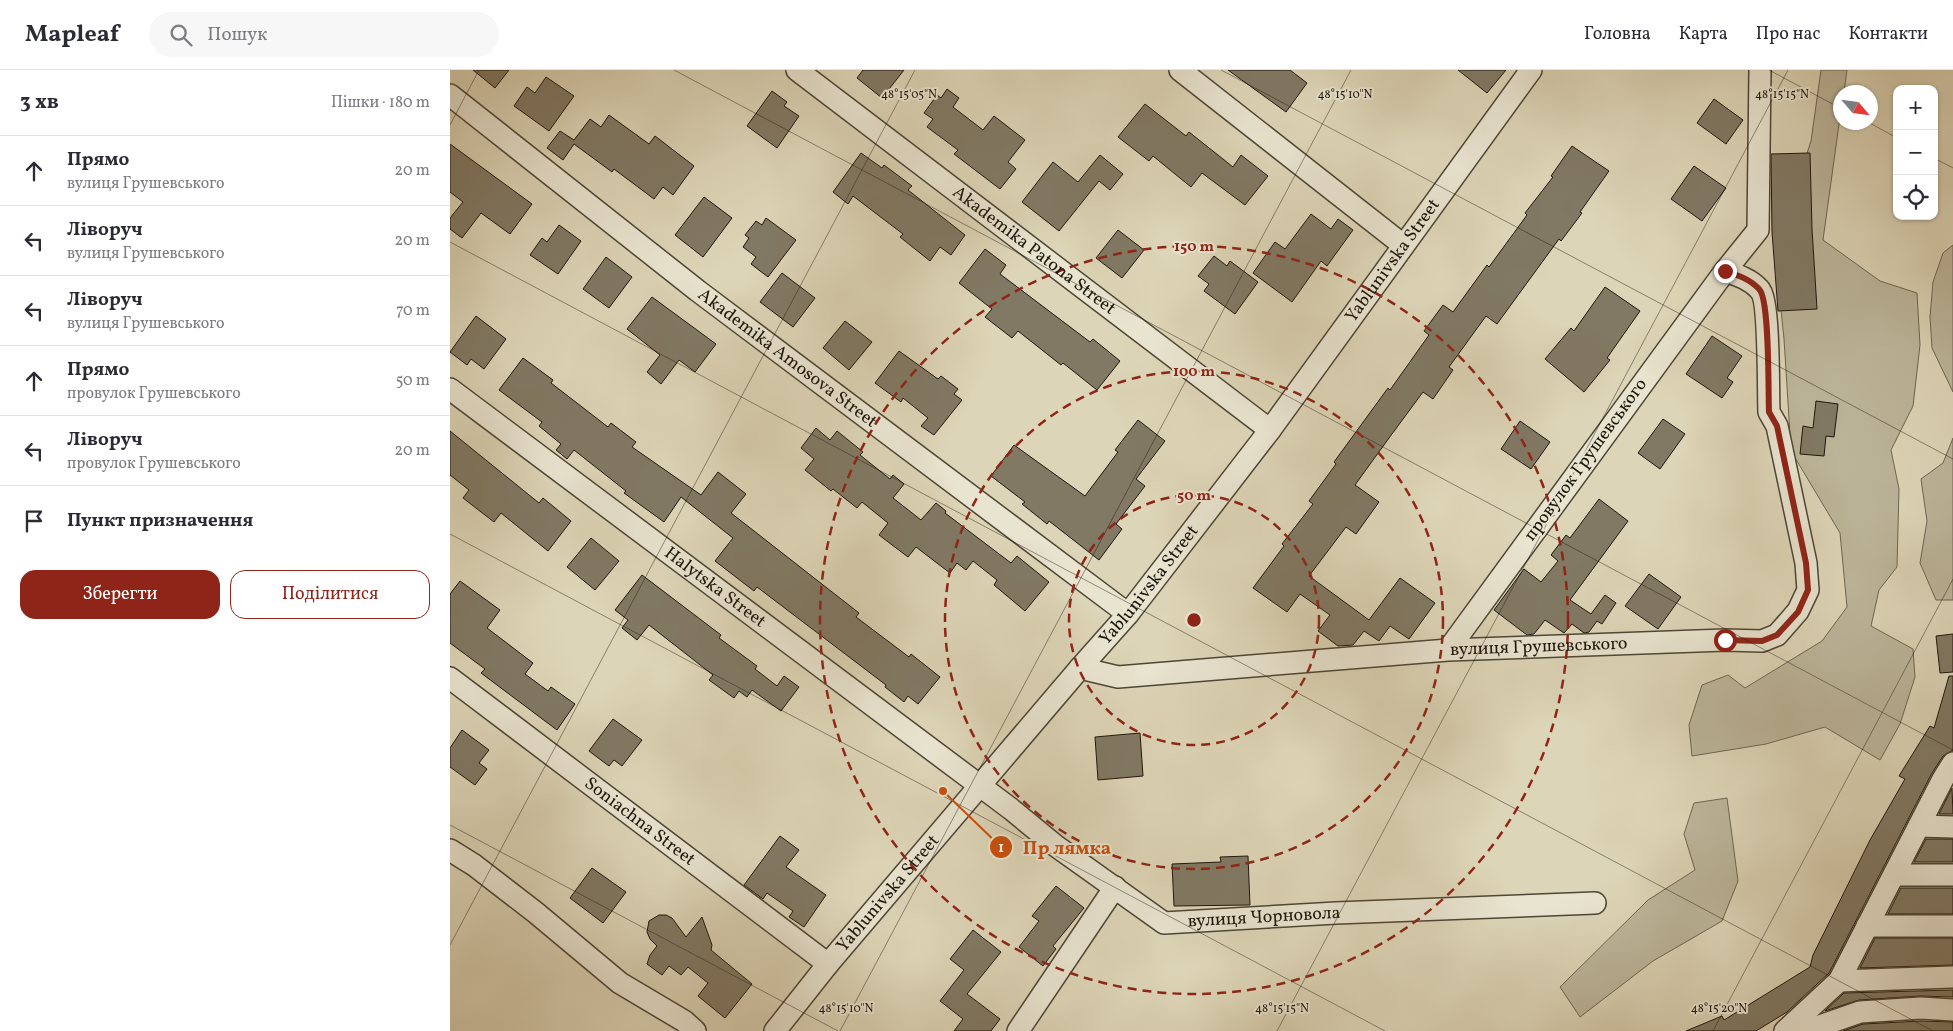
<!DOCTYPE html>
<html lang="uk">
<head>
<meta charset="utf-8">
<style>
  :root { --surface:#fff; --page:#f7f7f7; --text:#2b2b33; --muted:#7c7c81; --line:#e1e1e2; --accent:#8f2418 }
  body { margin:0; font-family:Vollkorn,serif; background:var(--page); color:var(--text) }
  .controls { position:absolute; right:15px; top:15px; display:grid; overflow:hidden; border-radius:10px; box-shadow:0 1px 4px #0004 }
  .controls button { width:45px; height:45px; display:grid; place-items:center; padding:0; border:0; border-bottom:1px solid var(--line); background:var(--surface); color:var(--text); font:25px sans-serif }
  .compass { position:absolute; left:1383px; top:15px; width:45px; height:45px; border-radius:50%; background:var(--surface); box-shadow:0 1px 4px #0004; rotate:118deg }
  .stop { position:absolute; width:15px; height:15px; margin:-11px; border:4px solid #8f2418; border-radius:50%; background:#fff }
  .stop.end { background:#8f2418; border-color:#fff; box-shadow:0 1px 5px #0008 }
  .list { margin:0; padding:0; list-style:none }
  h2 { display:flex; justify-content:space-between; align-items:center; height:65px; margin:0; padding:0 20px; font-size:21px }
  h2 small { font-size:16px; font-weight:400; color:var(--muted) }
  .list li { display:grid; grid-template-columns:32px 1fr auto; gap:15px; align-items:center; box-sizing:border-box; height:70px; padding:0 20px; border-top:1px solid var(--line) }
  .list b { display:block; font-size:19px; white-space:nowrap }
  .list p { margin:0; font-size:16px; white-space:nowrap; color:var(--muted) }
  .list em { font-size:16px; font-style:normal; color:var(--muted) }
  .actions { display:flex; gap:10px; padding:15px 20px }
  .actions a { flex:1; padding:11px 0; border:1px solid var(--accent); border-radius:15px; text-align:center; font-size:18px; color:var(--accent) }
  .actions .main { background:var(--accent); color:#fff }
  .icon { flex:none; width:28px; height:28px; fill:none; stroke:currentColor; stroke-width:2; stroke-linecap:round; stroke-linejoin:round }
  .map { position:relative; flex:none; width:1503px; height:961px; overflow:hidden }
  header { display:flex; align-items:center; gap:30px; box-sizing:border-box; height:70px; padding:0 25px; background:var(--surface); border-bottom:1px solid var(--line) }
  header strong { font-size:24px }
  nav { display:flex; gap:28px; margin-inline-start:auto; font-size:18px }
  .search { width:350px; height:45px; background:var(--page); display:flex; align-items:center; gap:12px; box-sizing:border-box; padding:0 18px; border-radius:28px; color:var(--muted); font-size:19px }
  main { display:flex }
  aside { flex:1; background:var(--surface) }
  .map>svg:first-child { display:block }
</style>
</head>
<body>
<header>
<strong>Mapleaf</strong>
<div class="search"><svg class="icon" aria-label="search" viewBox="0 0 24 24"><circle cx="10" cy="10" r="6"/><path d="M15 15l6 6"/></svg>Пошук</div>
<nav><a>Головна</a><a>Карта</a><a>Про нас</a><a>Контакти</a></nav>
</header>
<main>
<aside>
<h2>3 хв<small>Пішки · 180 m</small></h2>
<ul class="list">
<li><svg class="icon" aria-label="ahead" viewBox="0 0 24 24"><path d="M12 20V5M6 11l6-6 6 6"/></svg><div><b>Прямо</b><p>вулиця Грушевського</p></div><em>20 m</em></li>
<li><svg class="icon" aria-label="left" viewBox="0 0 24 24"><path d="M17 20v-9H6M10 6l-5 5 5 5"/></svg><div><b>Ліворуч</b><p>вулиця Грушевського</p></div><em>20 m</em></li>
<li><svg class="icon" aria-label="left" viewBox="0 0 24 24"><path d="M17 20v-9H6M10 6l-5 5 5 5"/></svg><div><b>Ліворуч</b><p>вулиця Грушевського</p></div><em>70 m</em></li>
<li><svg class="icon" aria-label="ahead" viewBox="0 0 24 24"><path d="M12 20V5M6 11l6-6 6 6"/></svg><div><b>Прямо</b><p>провулок Грушевського</p></div><em>50 m</em></li>
<li><svg class="icon" aria-label="left" viewBox="0 0 24 24"><path d="M17 20v-9H6M10 6l-5 5 5 5"/></svg><div><b>Ліворуч</b><p>провулок Грушевського</p></div><em>20 m</em></li>
<li><svg class="icon" aria-label="arrive" viewBox="0 0 24 24"><path d="M6 21V4h12l-3 4 3 4H6"/></svg><div><b>Пункт призначення</b></div></li>
</ul>
<div class="actions"><a class="main">Зберегти</a><a>Поділитися</a></div>
</aside>
<div class="map">
<svg width="1503" height="961" viewBox="0 0 1503 961">
  <rect width="100%" height="100%" fill="#ddd5b7"/>
  <filter id="stains"><feTurbulence type="fractalNoise" baseFrequency=".004" numOctaves="4"/><feColorMatrix values="0 0 0 0 .2 0 0 0 0 .09 0 0 0 0 .02 0 0 0 .5 -.17"/></filter>
  <radialGradient id="worn" r=".72"><stop offset=".6" stop-color="#630" stop-opacity="0"/><stop offset="1" stop-color="#630" stop-opacity=".3"/></radialGradient>
  <path fill="#bcb59a" stroke="#6c6652" d="M1371,0H1397L1394,22H1390V47L1373,170L1430,211L1467,223L1470,275L1463,336L1441,380L1449,419L1447,497L1429,520L1421,556L1463,579L1465,607L1450,654L1430,690L1375,657L1316,674L1242,686L1239,655L1252,615L1278,605L1295,618L1372,571L1397,537L1390,463L1341,381L1334,269L1325,181L1361,71Z
    M1503,175V322L1482,278L1480,247L1483,212L1493,183Z
    M1503,368V530H1486L1470,493L1477,451L1471,409L1493,393Z
    M1277,728L1288,811L1272,851L1203,891L1130,947L1110,917L1198,830L1245,800L1234,764L1244,733Z"/>
  <path fill="#817964" stroke="#1d160b" d="M23,0H59L45,18Z
    M413,0H454L432,28L407,8Z
    M778,0H840L857,13L836,42Z
    M1008,0H1056L1037,23Z
    M96,7L124,26L99,61L64,36L77,17L85,23Z
    M497,19L509,28L503,37L533,60L544,46L575,70L558,92L566,99L550,119L504,84L508,80L477,57L483,49L474,43L487,25L491,28Z
    M322,21L337,32L334,36L349,46L327,78L297,56Z
    M1264,29L1293,50L1276,74L1247,53Z
    M695,34L736,66L739,62L783,97L791,85L818,106L795,135L752,103L741,117L703,86L699,91L668,67Z
    M159,45L199,74L205,66L244,96L223,125L213,117L204,129L164,99L162,102L124,74L113,90L97,78L110,61L124,70L140,49L151,57Z
    M0,74L82,134L60,164L31,143L12,168L0,159V148L13,132L0,122Z
    M1122,76L1159,101L1130,142L1132,143L1111,171L1109,169L1047,254L1036,246L999,297L1003,300L983,329L973,322L939,368L905,415L929,432L906,464L896,457L859,506L919,550L950,508L985,533L959,569L940,556L929,571L914,561L903,575L888,576L868,561L880,545L850,524L837,542L803,518L834,476L832,474L863,434L859,431L886,394L884,392L938,318L940,320L979,265L974,261L993,235L1003,242L1037,195L1039,197L1077,145L1075,143L1103,107L1101,106Z
    M411,83L432,98L434,95L462,116L458,120L515,165L501,185L490,177L480,191L450,167L453,164L403,126L398,134L383,122Z
    M1360,83L1362,159L1367,239L1328,241L1322,162L1321,84Z
    M650,85L673,104L660,120L649,111L609,161L572,132L603,92L628,112Z
    M1244,96L1276,118L1252,151L1221,129Z
    M254,127L282,148L253,187L225,165Z
    M861,144L881,159L888,149L903,160L877,196L871,191L842,232L803,203L825,172L835,179Z
    M316,148L346,170L318,207L301,194L306,187L293,177L299,168L295,165L306,151L312,155Z
    M109,155L131,171L108,204L80,185L92,168L97,172Z
    M668,160L694,180L672,208L646,188Z
    M535,179L556,195L550,204L640,272L643,269L670,291L647,320L613,293L611,295L568,261L562,268L535,247L542,239L509,213Z
    M764,186L777,196L780,191L808,212L785,244L754,221L759,214L748,206Z
    M156,187L182,207L159,238L133,219Z
    M332,203L365,228L343,257L310,232Z
    M1155,217L1190,241L1157,288L1160,290L1134,322L1095,289L1121,258L1124,261Z
    M202,227L266,274L245,302L229,290L211,314L197,302L210,285L177,259Z
    M26,246L56,269L34,299L21,289L17,295L0,282Z
    M395,251L422,272L399,300L373,278Z
    M1262,266L1292,286L1277,308L1283,312L1272,328L1236,304Z
    M449,281L488,309L491,306L508,319L504,324L512,330L484,365L471,356L478,348L453,328L451,332L425,313Z
    M73,288L103,310L101,313L158,357L161,353L186,372L182,377L251,425L268,402L296,424L281,443L409,543L406,547L459,587L461,584L490,607L468,634L458,626L454,632L435,617L436,615L307,517L304,521L265,491L283,468L231,427L214,452L174,423L176,421L124,380L117,389L106,380L111,374L89,356L92,352L49,320Z
    M1366,331L1388,334L1384,367L1376,366L1374,386L1350,384L1353,356L1363,358Z
    M1213,349L1235,364L1210,399L1188,383Z
    M688,350L715,371L686,409L695,416L666,454L672,459L649,490L599,451L597,454L572,434L575,432L541,406L564,375L635,426L668,382L665,380Z
    M1070,351L1100,372L1081,399L1051,379Z
    M366,358L380,370L387,361L413,382L410,385L440,409L443,405L454,414L443,428L471,450L486,433L496,441L495,443L561,493L567,486L599,512L575,541L544,515L547,510L523,491L516,500L507,493L500,503L466,477L458,487L429,465L438,453L412,432L407,438L383,419L381,421L355,400L364,389L351,378Z
    M0,361L89,433L93,428L121,451L98,481L51,443L44,452L13,428L19,420L0,405Z
    M1149,429L1178,451L1120,530L1141,544L1155,525L1166,533L1152,554L1147,551L1139,562L1134,563L1122,554L1114,563L1095,550L1084,564L1077,565L1044,540L1074,499L1091,512L1108,491L1101,485L1116,465L1120,468Z
    M141,468L169,491L145,520L117,497Z
    M1199,504L1231,527L1208,559L1175,536Z
    M192,505L271,565L269,568L307,596L305,599L327,616L334,606L349,617L331,641L302,620L297,627L289,621L284,628L259,610L263,605L199,555L187,570L172,558L178,550L165,540Z
    M10,511L50,540L37,558L83,593L75,604L98,621L101,617L125,634L107,660L31,603L35,599L0,573V524Z
    M1503,564V602L1490,603L1486,566Z
    M1499,606H1503V680L1493,686L1482,703L1379,903L1337,942L1306,961H1236L1272,946L1274,950L1360,897L1363,885L1420,770L1455,709L1449,706L1480,656L1484,658Z
    M163,649L192,670L172,696L164,690L159,696L139,681Z
    M12,660L39,680L29,693L37,699L25,715L0,697V678Z
    M690,663L693,706L648,710L645,667Z
    M1502,718L1503,744H1489Z
    M330,766L349,780L336,797L376,825L354,857L339,847L343,841L317,823L313,829L294,815Z
    M1476,769H1503V792H1464Z
    M798,786L800,835L724,836L722,794L771,792L770,787Z
    M142,798L176,822L153,853L120,828Z
    M606,816L634,838L603,876L606,879L593,896L569,877L589,851L582,846Z
    M1451,818H1503V844H1438Z
    M209,845H216L222,848L236,867L252,847L262,875L261,880L302,914L275,948L248,926L258,913L238,897L231,905L219,896L212,905L197,894L200,885L207,876L200,869L197,862L199,851Z
    M523,860L551,882L517,924L550,949L541,961H504L513,949L490,931L514,900L500,889Z
    M1425,868H1503V895L1410,898Z
    M1503,920V927L1470,926L1409,930L1375,941L1394,923Z
    M1471,951L1503,952V961H1393L1413,954Z"/>
  <g fill="none" stroke-linecap="round" stroke-linejoin="round">
    <g stroke="#4d4636" stroke-width="24">
      <g id="minor">
        <path id="s1" d="M347,0L820,360"/>
        <path d="M730,0L953,175"/>
        <path id="s2" d="M0,25L248,221L678,544"/>
        <path d="M1275,201L1308,160L1310,0"/>
        <path id="s3" d="M0,319L561,739L606,776L714,853L886,843L1145,833"/>
        <path id="s4" d="M630,598L668,607L998,580L1275,570L1312,571L1327,565L1348,541L1358,520L1356,493L1327,356L1319,342C1318,322 1320,229 1309,219C1300,209 1287,205 1275,201L998,580"/>
        <path id="s5" d="M0,608L378,894"/>
        <path d="M1469,756L1503,757"/>
        <path d="M0,780L24,795L85,842L170,913L234,951L245,961"/>
        <path d="M1444,805H1503"/>
        <path d="M1417,856H1503"/>
        <path d="M1389,911L1503,907"/>
        <path d="M1340,958L1367,957L1410,942L1471,938L1503,940"/>
        <path id="s6" d="M325,961L378,894L630,598L678,544L820,360L1081,0"/>
        <path d="M568,961L665,817"/>
        <path d="M1335,961L1389,911L1493,709L1503,693"/>
      </g>
    </g>
    <use href="#minor" stroke="#e9e4d0" stroke-width="21"/>
  </g>
  <g fill="none" stroke-linecap="round" stroke-linejoin="round">
    <path stroke="#8f2418" stroke-width="6" d="M1275,201C1287,205 1300,209 1309,219C1320,229 1318,322 1319,342L1327,356L1356,493L1358,520L1348,542L1327,565L1312,571L1275,570"/>
  </g>
  <path fill="none" stroke="#1d160b" stroke-width="1" stroke-opacity="0.45" d="M224,0L1503,680M771,0L1503,389M1319,0L1390,38M1418,52L1447,68M0,55L29,0M1484,88L1503,98M0,172L1483,961M0,464L935,961M0,755L388,961M0,875L465,0M390,961L901,0M827,961L1338,0M1263,961L1503,509"/>
  <g fill="none" stroke="#8f2418" stroke-width="2.5" stroke-dasharray="9 6">
    <circle cx="744" cy="550" r="125"/>
    <circle cx="744" cy="550" r="249"/>
    <circle cx="744" cy="550" r="374"/>
  </g>
  <g text-anchor="middle" dominant-baseline="central" stroke-width="4" stroke-linejoin="round" paint-order="stroke">
    <g font-size="18" fill="#1d160b" stroke="#e9e4d0">
      <text stroke="none"><textPath href="#s1" startOffset="298">Akademika Patona Street</textPath></text>
      <text stroke="none"><textPath href="#s6" startOffset="988">Yablunivska Street</textPath></text>
      <text stroke="none"><textPath href="#s2" startOffset="428">Akademika Amosova Street</textPath></text>
      <text transform="translate(1136 390) rotate(-54)">провулок Грушевського</text>
      <text stroke="none"><textPath href="#s6" startOffset="582">Yablunivska Street</textPath></text>
      <text stroke="none"><textPath href="#s3" startOffset="331">Halytska Street</textPath></text>
      <text stroke="none"><textPath href="#s4" startOffset="461">вулиця Грушевського</textPath></text>
      <text stroke="none"><textPath href="#s5" startOffset="238">Soniachna Street</textPath></text>
      <text stroke="none"><textPath href="#s6" startOffset="178">Yablunivska Street</textPath></text>
      <text stroke="none"><textPath href="#s3" startOffset="992">вулиця Чорновола</textPath></text>
    </g>
  </g>
  <g font-size="12" text-anchor="middle" fill="#1d160b" stroke="#e9e4d0" stroke-width="4" stroke-linejoin="round" paint-order="stroke">
    <text x="459" y="28">48°15'05"N</text>
    <text x="895" y="28">48°15'10"N</text>
    <text x="1332" y="28">48°15'15"N</text>
    <text x="396" y="942">48°15'10"N</text>
    <text x="832" y="942">48°15'15"N</text>
    <text x="1269" y="942">48°15'20"N</text>
  </g>
  <circle cx="744" cy="550" r="8" fill="#8f2418" stroke="#e9e4d0" stroke-width="2.5"/>
  <g font-size="15" text-anchor="middle" font-weight="bold" fill="#8f2418" stroke="#e9e4d0" stroke-width="4" stroke-linejoin="round" paint-order="stroke">
    <text x="744" y="181">150 m</text>
    <text x="744" y="306">100 m</text>
    <text x="744" y="430">50 m</text>
  </g>
  <path fill="none" stroke="#ca4f0c" stroke-width="2" d="M493 721L551 777"/>
  <g fill="#ca4f0c" stroke="#e9e4d0" stroke-width="2">
    <circle cx="493" cy="721" r="5"/>
    <circle cx="551" cy="777" r="12"/>
  </g>
  <g font-size="15" text-anchor="middle" font-weight="bold" fill="#fff">
    <text x="551" y="782">1</text>
  </g>
  <g font-size="19" text-anchor="middle" font-weight="bold" fill="#ca4f0c" stroke="#e9e4d0" stroke-width="4" stroke-linejoin="round" paint-order="stroke">
    <text x="617" y="784">Пр лямка</text>
  </g>
  <rect width="100%" height="100%" filter="url(#stains)"/>
  <rect width="100%" height="100%" fill="url(#worn)"/>
</svg>
<div class="controls">
<button>+</button>
<button>−</button>
<button><svg class="icon" aria-label="locate" viewBox="0 0 24 24"><circle cx="12" cy="12" r="6"/><path d="M12 2v4M12 18v4M2 12h4M18 12h4"/></svg></button>
</div>
<svg class="compass" viewBox="-18 -18 36 36"><path d="M0-13l5 13h-10z" fill="#e53935"/><path d="M0 13l5-13h-10z" fill="#7c7c81"/></svg>
<div class="stop" style="left:1275px;top:570px"></div>
<div class="stop end" style="left:1275px;top:201px"></div>
</div>
</main>
</body>
</html>
